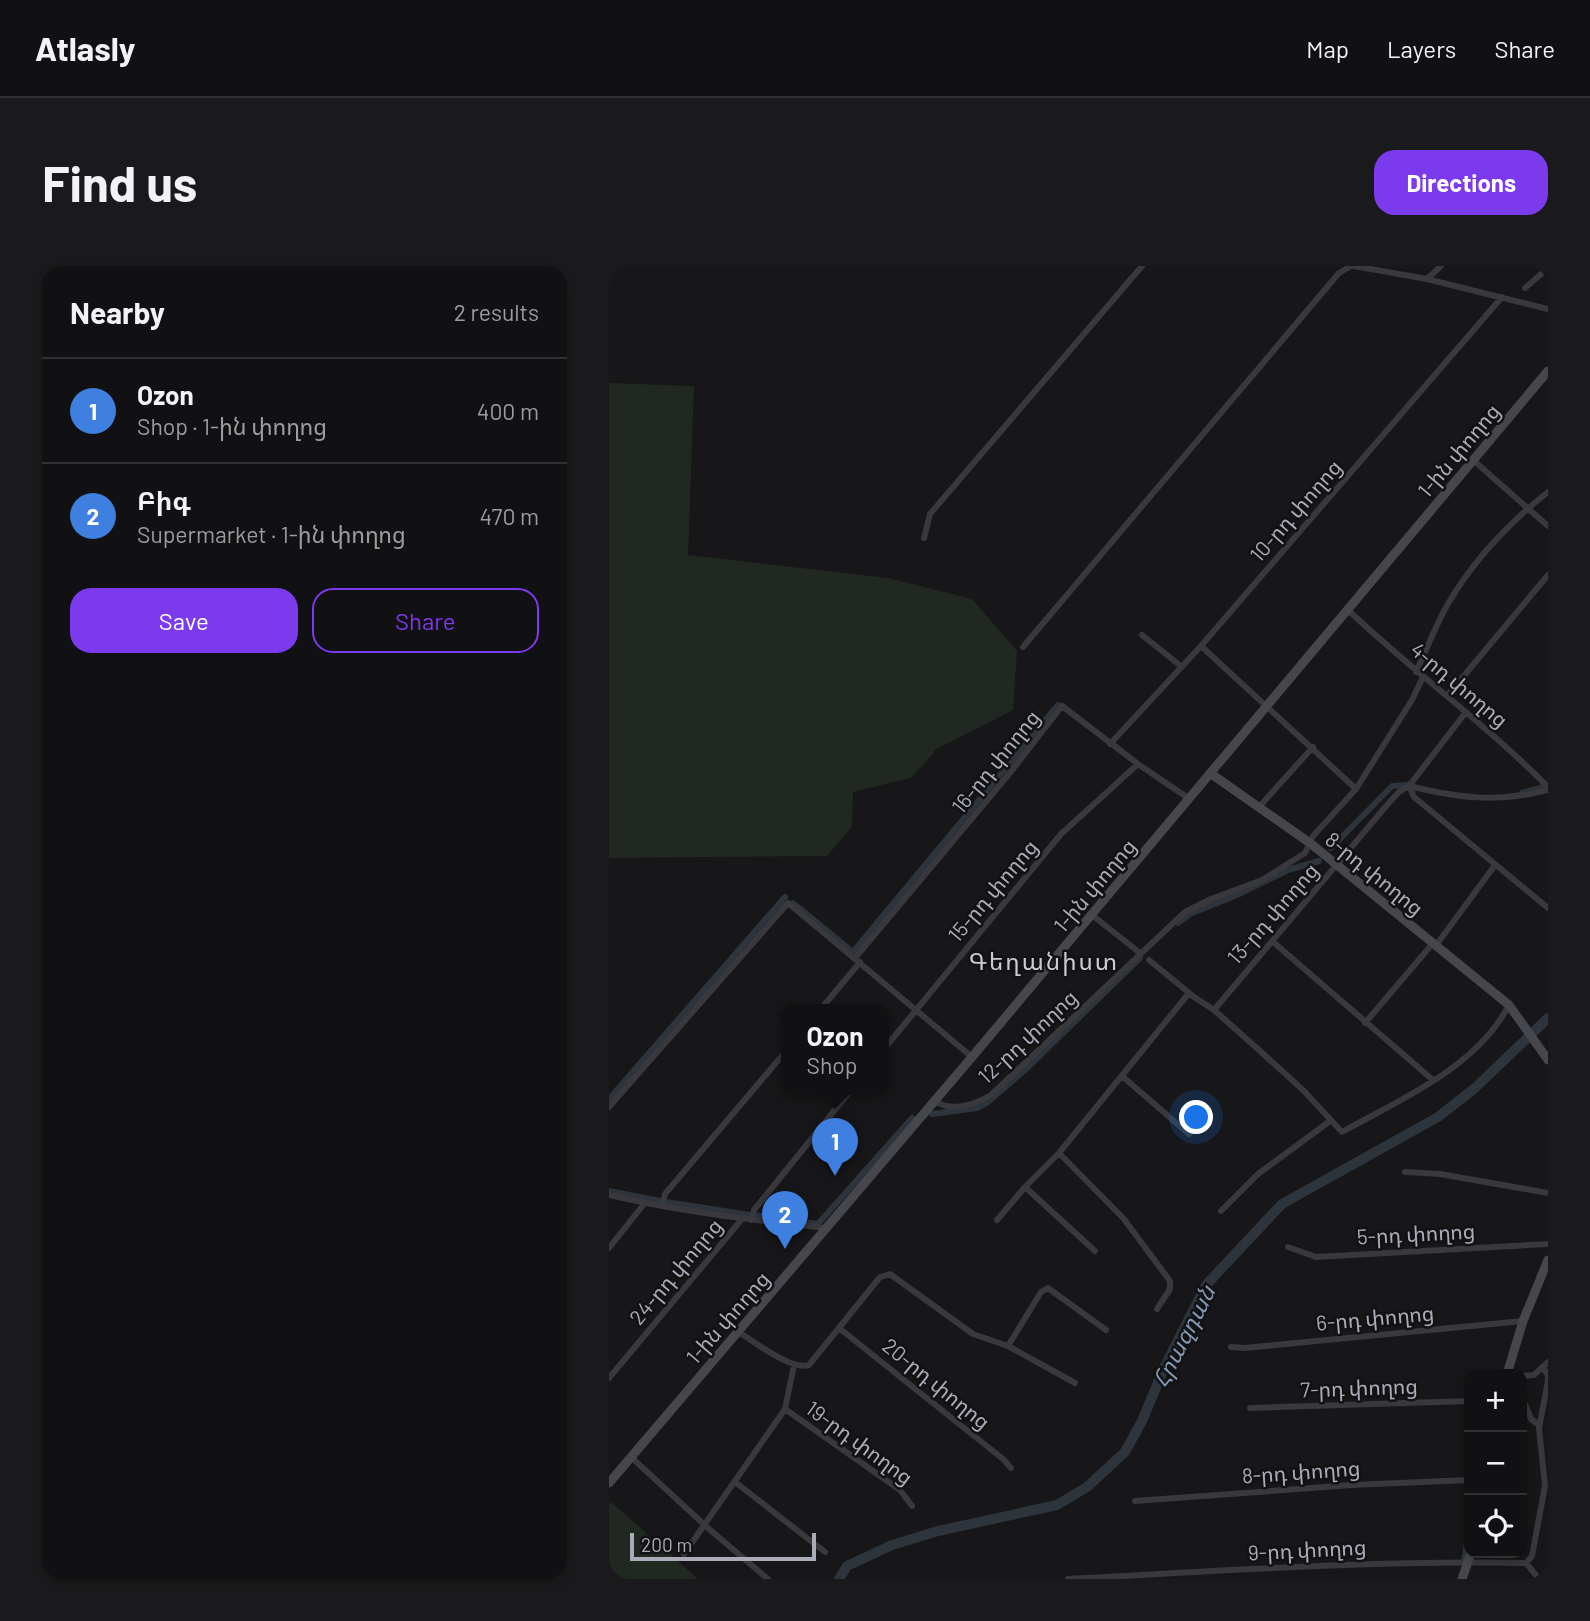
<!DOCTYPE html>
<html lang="en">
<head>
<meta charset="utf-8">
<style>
  :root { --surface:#111012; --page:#1a191b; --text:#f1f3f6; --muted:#9c9d9f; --line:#303032; --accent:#7c3aed }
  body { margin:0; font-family:Barlow,"Noto Sans Armenian",sans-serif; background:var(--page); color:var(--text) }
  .controls { position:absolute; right:21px; bottom:21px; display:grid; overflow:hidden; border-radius:14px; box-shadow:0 4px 10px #0003 }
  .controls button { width:63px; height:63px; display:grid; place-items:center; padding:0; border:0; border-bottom:2px solid var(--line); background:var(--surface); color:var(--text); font:35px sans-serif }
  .scale { position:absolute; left:21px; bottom:18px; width:186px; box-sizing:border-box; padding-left:7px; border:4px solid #a9acb7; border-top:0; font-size:19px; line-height:24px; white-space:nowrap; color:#a9acb7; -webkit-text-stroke:5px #121113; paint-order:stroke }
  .you { position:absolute; left:588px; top:852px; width:24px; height:24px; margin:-18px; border:5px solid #fff; border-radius:50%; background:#1a73e8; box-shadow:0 0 0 10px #1a73e833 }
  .badge { display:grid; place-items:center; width:46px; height:46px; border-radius:50%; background:var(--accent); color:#fff; font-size:23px; font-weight:700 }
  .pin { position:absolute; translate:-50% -58px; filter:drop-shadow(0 2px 4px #0008) }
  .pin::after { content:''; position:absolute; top:37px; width:24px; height:21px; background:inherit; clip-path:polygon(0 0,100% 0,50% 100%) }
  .popup { position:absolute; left:172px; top:738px; width:108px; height:91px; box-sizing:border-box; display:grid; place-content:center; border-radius:14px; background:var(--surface); filter:drop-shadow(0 2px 5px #0005); font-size:23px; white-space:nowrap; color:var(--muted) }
  .popup b { font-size:26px; color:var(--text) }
  .popup::after { content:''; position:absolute; left:50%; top:100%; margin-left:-14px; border:14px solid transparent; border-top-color:var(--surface) }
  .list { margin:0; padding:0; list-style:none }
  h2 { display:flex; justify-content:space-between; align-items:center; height:91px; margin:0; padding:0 28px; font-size:30px }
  h2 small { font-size:23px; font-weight:400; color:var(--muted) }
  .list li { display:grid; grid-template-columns:46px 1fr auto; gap:21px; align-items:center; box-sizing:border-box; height:105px; padding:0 28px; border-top:2px solid var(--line) }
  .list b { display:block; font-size:26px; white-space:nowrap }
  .list p { margin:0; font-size:23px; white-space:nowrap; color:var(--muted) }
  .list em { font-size:23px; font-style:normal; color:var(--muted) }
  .actions { display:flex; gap:14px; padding:21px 28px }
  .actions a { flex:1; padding:16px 0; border:2px solid var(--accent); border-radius:21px; text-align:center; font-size:24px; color:var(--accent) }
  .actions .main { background:var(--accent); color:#fff }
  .icon { flex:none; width:38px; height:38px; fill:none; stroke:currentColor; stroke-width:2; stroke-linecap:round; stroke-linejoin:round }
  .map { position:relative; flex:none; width:939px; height:1313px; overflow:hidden; border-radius:21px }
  header { display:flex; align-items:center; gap:42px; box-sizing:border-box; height:98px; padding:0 35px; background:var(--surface); border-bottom:2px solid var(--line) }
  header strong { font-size:33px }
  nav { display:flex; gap:38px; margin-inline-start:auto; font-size:24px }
  .intro { display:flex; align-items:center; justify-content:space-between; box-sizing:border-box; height:168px; padding:0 42px }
  h1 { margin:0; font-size:49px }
  .button { padding:18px 32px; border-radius:21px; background:var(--accent); color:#fff; font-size:24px; font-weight:700 }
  main { display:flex; gap:42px; padding:0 42px }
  aside { flex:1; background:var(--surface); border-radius:21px; box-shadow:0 4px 10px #0003 }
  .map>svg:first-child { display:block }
</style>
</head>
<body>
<header>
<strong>Atlasly</strong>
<nav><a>Map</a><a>Layers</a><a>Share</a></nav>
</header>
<div class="intro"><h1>Find us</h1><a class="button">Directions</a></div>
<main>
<aside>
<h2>Nearby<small>2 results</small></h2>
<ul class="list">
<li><span class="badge" style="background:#3f7fe0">1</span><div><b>Ozon</b><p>Shop · 1-ին փողոց</p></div><em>400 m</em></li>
<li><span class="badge" style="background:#3f7fe0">2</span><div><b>Բիգ</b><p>Supermarket · 1-ին փողոց</p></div><em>470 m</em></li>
</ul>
<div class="actions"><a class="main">Save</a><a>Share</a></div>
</aside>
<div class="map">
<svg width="939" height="1313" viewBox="0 0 939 1313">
  <rect width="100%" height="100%" fill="#171618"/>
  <path fill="#212822" d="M0,117L85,120L79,289L279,312L363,333L408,385L404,444L324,485V488L302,512L244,526L243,561L218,590L0,592Z
    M2,1236L89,1313H0V1238Z"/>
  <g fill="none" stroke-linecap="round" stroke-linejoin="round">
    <path stroke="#2d343c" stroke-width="6" d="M913,527L935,521
      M722,582L783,520L798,519
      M184,637L244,686L449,439
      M569,657L581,648L628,629L679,604L710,595
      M0,833L176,631
      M323,848L368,842L379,836L416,804L531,692
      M0,925L51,935
      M57,936L141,949
      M147,949L209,958L303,852
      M855,1294L860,1267"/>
    <path stroke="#2d343c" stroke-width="10" d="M230,1313L238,1300L283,1279L329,1265L448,1239L478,1221L516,1186L533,1155L556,1100L597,1019L673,938L829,851L866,822L939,752"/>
    <path stroke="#38383d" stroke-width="6" d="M745,0L818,13L939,43
      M818,13L832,0
      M916,22L939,2
      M864,194L939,260
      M315,272L321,248L533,0
      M738,343C803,405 876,457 939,521
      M533,369L573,401
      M592,380L747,523
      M414,381L730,7L742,0
      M807,406C818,383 827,358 840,336C865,294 901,256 939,226
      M838,430L939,309
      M501,478L592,380L893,31
      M800,520L805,531L939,642
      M800,520C849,532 889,537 939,524
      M650,541L704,481
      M483,649L531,687
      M663,675L824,814
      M828,678L886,599
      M246,692L400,508L453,440L529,498L579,532
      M540,694L585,731L605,744L650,784L695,825L733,866C792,833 867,802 900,739
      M211,744L251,696
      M605,744L778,539L790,526L800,520L857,446
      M756,757L825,676
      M275,783L452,568L529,498
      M513,810L580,868
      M325,835C343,846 365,839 382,829L576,646L602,633L653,614L696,587L704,570L747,523L803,434L814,411
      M0,841L179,637L363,791
      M450,887L515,953L561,1015V1023L548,1043
      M796,906L831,908L939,927
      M416,921L486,985
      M0,929C71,946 144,954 217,962
      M53,940L56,928L177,785
      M612,945L649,908L721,855
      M142,954L145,944L242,824
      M388,954L416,921L450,887L580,727
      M679,981L707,991L939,978
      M0,982L35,938
      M230,1062L394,1193L402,1202
      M128,1065C145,1075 182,1105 200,1099L271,1011L281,1008L364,1068L399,1080L466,1117
      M399,1080L432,1026L439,1022L497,1064
      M622,1081L636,1082L914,1055
      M913,1110L925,1109L939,1096
      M0,1112L133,953
      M913,1137L916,1138L922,1153L930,1159
      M641,1142L860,1135
      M176,1143L291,1224L303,1240
      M22,1191L100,1263L159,1313
      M126,1216L216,1286
      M526,1235L743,1219L860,1214
      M75,1288L176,1143L185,1099
      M917,1297L923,1290L936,1220L930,1162L939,1115V1109L934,1102
      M459,1313C612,1305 764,1294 917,1297L930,1313"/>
    <path stroke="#46474d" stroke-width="9" d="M601,507L701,577L900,739L939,794
      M898,1108L914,1055L939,994
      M0,1217L363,791L939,105
      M853,1313L862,1287"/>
  </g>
  <g text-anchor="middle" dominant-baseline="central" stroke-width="5" stroke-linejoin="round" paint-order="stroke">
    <g font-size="21" fill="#a9acb7" stroke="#121113">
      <text transform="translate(849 184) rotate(-50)">1-ին փողոց</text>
      <text transform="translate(686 244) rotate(-49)">10-րդ փողոց</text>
      <text transform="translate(851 418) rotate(40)">4-րդ փողոց</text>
      <text transform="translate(386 495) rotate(-51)">16-րդ փողոց</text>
      <text transform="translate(766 607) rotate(39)">8-րդ փողոց</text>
      <text transform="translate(485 619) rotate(-50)">1-ին փողոց</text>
      <text transform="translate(383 624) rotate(-50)">15-րդ փողոց</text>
      <text transform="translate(663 647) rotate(-49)">13-րդ փողոց</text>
      <text transform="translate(418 770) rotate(-43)">12-րդ փողոց</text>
      <text transform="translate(807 967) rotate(-3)">5-րդ փողոց</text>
      <text transform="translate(66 1005) rotate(-50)">24-րդ փողոց</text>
      <text transform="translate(118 1051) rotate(-49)">1-ին փողոց</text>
      <text transform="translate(766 1051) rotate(-5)">6-րդ փողոց</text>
      <text transform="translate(328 1117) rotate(39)">20-րդ փողոց</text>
      <text transform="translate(750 1121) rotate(-2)">7-րդ փողոց</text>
      <text transform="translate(251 1176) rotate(36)">19-րդ փողոց</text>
      <text transform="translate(692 1205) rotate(-4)">8-րդ փողոց</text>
      <text transform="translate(698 1283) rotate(-3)">9-րդ փողոց</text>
    </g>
    <g font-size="23" font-style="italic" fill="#8297b1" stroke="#121113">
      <text transform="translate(574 1070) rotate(-63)">Հրազդան</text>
    </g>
    <g font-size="24" letter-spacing="2" fill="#caccd4" stroke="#121113">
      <text x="435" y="694">Գեղանիստ</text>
    </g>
  </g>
</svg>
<div class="controls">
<button>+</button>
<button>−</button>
<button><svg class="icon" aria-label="locate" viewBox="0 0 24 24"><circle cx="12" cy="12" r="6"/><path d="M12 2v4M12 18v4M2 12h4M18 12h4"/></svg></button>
</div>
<div class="scale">200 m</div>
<div class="you"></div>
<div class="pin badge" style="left:226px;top:910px;background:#3f7fe0">1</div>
<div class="popup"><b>Ozon</b>Shop</div>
<div class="pin badge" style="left:176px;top:983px;background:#3f7fe0">2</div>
</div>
</main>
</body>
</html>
